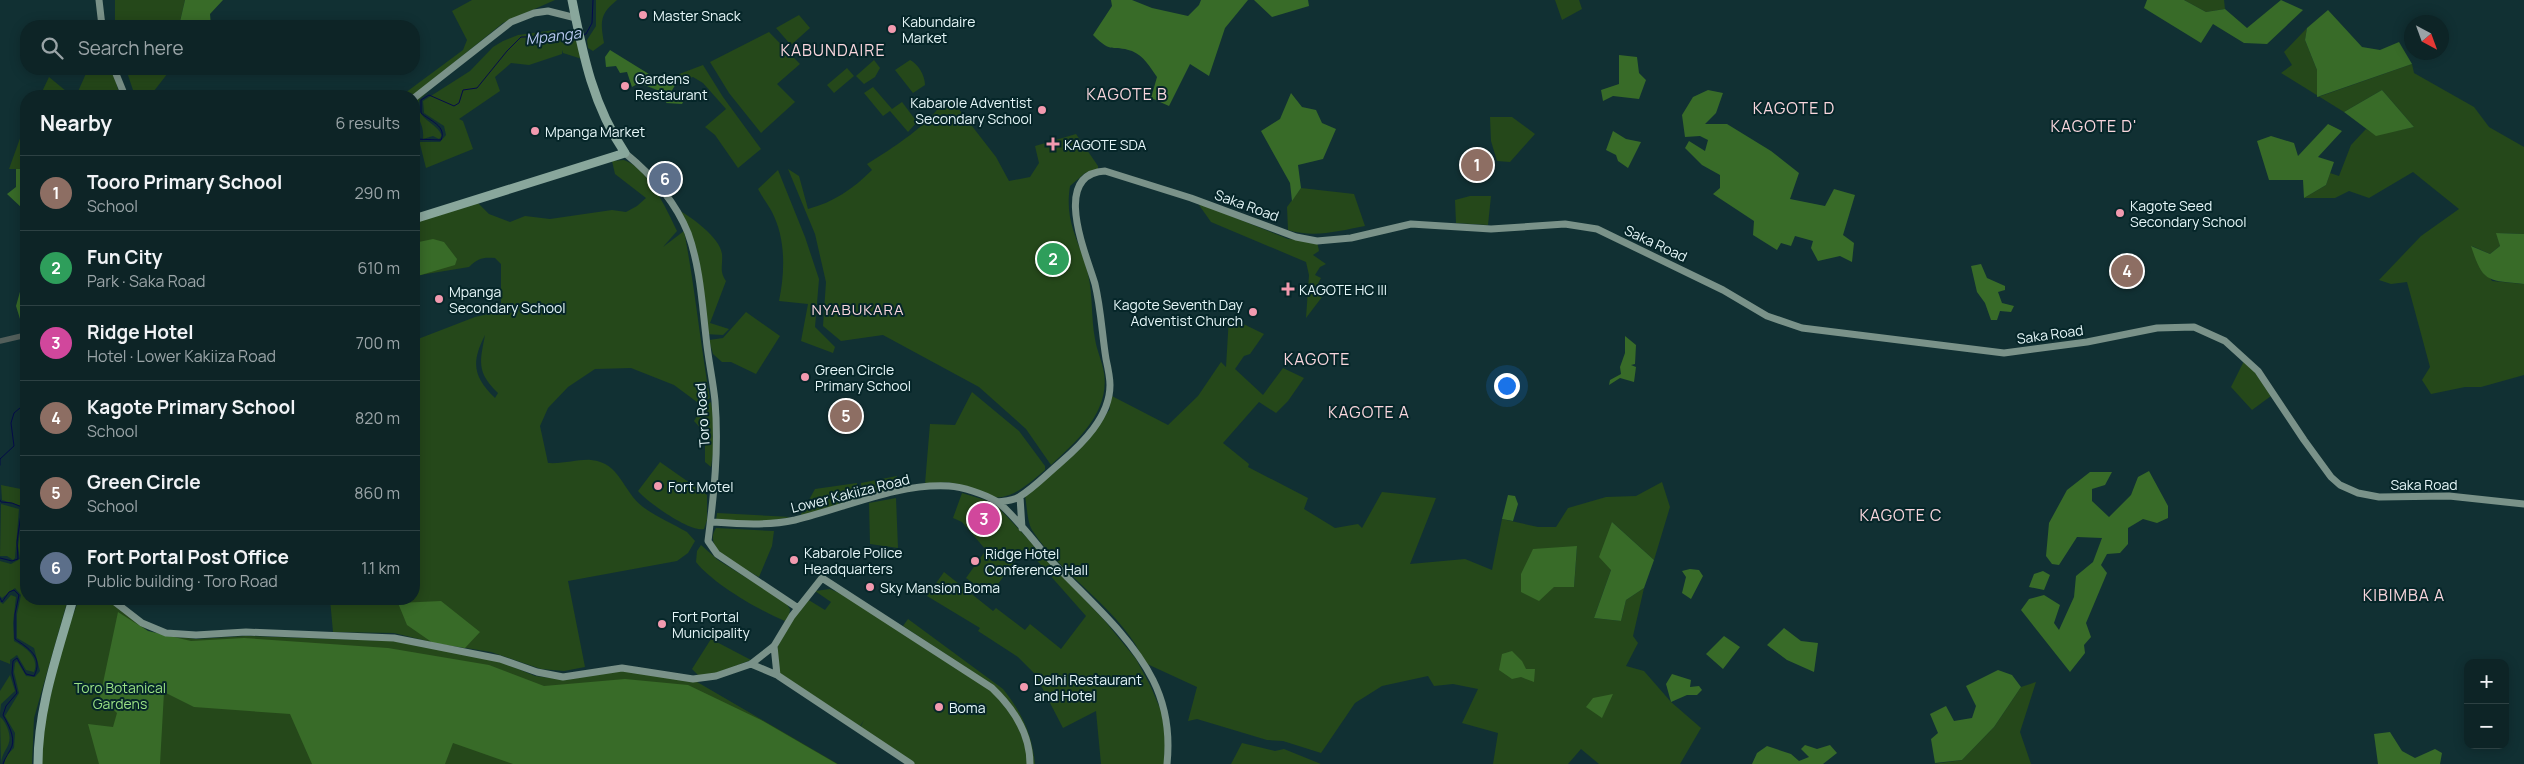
<!DOCTYPE html>
<html lang="en">
<head>
<meta charset="utf-8">
<style>
  :root { --surface:#0d2426; --page:#162c2e; --text:#f1f3f6; --muted:#9aa4a7; --line:#2d4143; --accent:#f29aaf }
  body { margin:0; font-family:Manrope,sans-serif; background:var(--page); color:var(--text) }
  .controls { position:absolute; right:15px; bottom:15px; display:grid; overflow:hidden; border-radius:10px; box-shadow:0 2px 12px #0003 }
  .controls button { width:45px; height:45px; display:grid; place-items:center; padding:0; border:0; border-bottom:1px solid var(--line); background:var(--surface); color:var(--text); font:25px sans-serif }
  .compass { position:absolute; left:2404px; top:15px; width:45px; height:45px; border-radius:50%; background:var(--surface); box-shadow:0 2px 12px #0003; rotate:139deg }
  .you { position:absolute; left:1506px; top:385px; width:18px; height:18px; margin:-12px; border:4px solid #fff; border-radius:50%; background:#1a73e8; box-shadow:0 0 0 8px #1a73e833 }
  .badge { display:grid; place-items:center; width:32px; height:32px; border-radius:50%; background:var(--accent); color:#fff; font-size:16px; font-weight:700 }
  .pin { position:absolute; translate:-50% -50%; border:2px solid #fff; box-shadow:0 1px 5px #0006 }
  .list { margin:0; padding:0; list-style:none }
  h2 { display:flex; justify-content:space-between; align-items:center; height:65px; margin:0; padding:0 20px; font-size:21px }
  h2 small { font-size:16px; font-weight:400; color:var(--muted) }
  .list li { display:grid; grid-template-columns:32px 1fr auto; gap:15px; align-items:center; box-sizing:border-box; height:75px; padding:0 20px; border-top:1px solid var(--line) }
  .list b { display:block; font-size:19px; white-space:nowrap }
  .list p { margin:0; font-size:16px; white-space:nowrap; color:var(--muted) }
  .list em { font-size:16px; font-style:normal; color:var(--muted) }
  .icon { flex:none; width:28px; height:28px; fill:none; stroke:currentColor; stroke-width:2; stroke-linecap:round; stroke-linejoin:round }
  .map { position:relative; flex:none; width:2524px; height:764px; overflow:hidden }
  .search { position:absolute; background:var(--surface); box-shadow:0 2px 12px #0003; left:20px; top:20px; width:400px; height:55px; display:flex; align-items:center; gap:12px; box-sizing:border-box; padding:0 18px; border-radius:20px; color:var(--muted); font-size:19px }
  .panel { position:absolute; background:var(--surface); box-shadow:0 2px 12px #0003; left:20px; top:90px; width:400px; height:515px; border-radius:20px }
  .map>svg:first-child { display:block }
</style>
</head>
<body>
<div class="map">
<svg width="2524" height="764" viewBox="0 0 2524 764">
  <rect width="100%" height="100%" fill="#113033"/>
  <path fill="#25481a" fill-rule="evenodd" d="M115,0H185L179,26H115Z
    M472,0H555L503,23L416,93L410,96H401L463,50L467,40L452,11Z
    M596,0H617C600,14 600,21 604,43L593,51L588,48L587,40L596,26Z
    M1555,0H1579L1582,9L1562,20Z
    M2184,0H2224L2225,9L2206,12Z
    M799,15L810,28L791,45L776,28Z
    M2307,28L2305,40L2317,70L2318,97L2412,64L2414,73L2474,107L2489,127L2524,147V234L2497,233L2500,246L2490,254L2472,246L2492,281L2524,284V375L2481,387H2465L2431,394L2422,380L2430,367L2407,282L2391,284L2379,280L2421,236L2459,209L2413,172L2369,198L2349,191L2335,198H2304L2326,185L2330,173L2339,176L2351,145L2366,129L2376,135L2414,127L2382,90L2344,112L2281,73L2292,65L2284,52Z
    M555,30L559,39H578L582,59L563,53L562,50V54L529,65L511,63L495,77L500,91L459,119L463,121L473,149L426,168L420,144L414,152V142H440L446,135L444,126L424,113L423,101L470,71L493,47L503,41L518,35Z
    M769,32L800,64L777,84L795,102L761,133L729,93L710,62Z
    M874,60L880,68L875,77L864,84L856,76Z
    M910,60C918,64 925,75 925,85L913,93L895,70Z
    M703,65L723,97L761,149L738,168L715,135L705,127L726,109L703,83L693,77L677,82L666,79Z
    M847,68L854,76L834,93L827,85Z
    M88,69H112L120,96H76Z
    M126,69H169L168,73L150,96H135Z
    M49,77L72,96H40Z
    M873,87L892,109L902,102L917,122L908,132L890,111L883,116L864,93Z
    M428,92L419,100C415,120 436,121 442,136L439,139L433,136L423,139C425,122 413,116 416,100Z
    M943,99H951L996,157L1009,181L1030,177L1039,163L1035,146L1076,134L1098,166V169L1085,173L1070,186C1064,224 1080,240 1088,274C1093,295 1091,318 1095,339C1097,351 1102,361 1104,373C1110,412 1077,441 1051,465L1026,429L979,387L883,335L841,341L823,326L826,282L815,234L788,169L799,176L808,209C834,202 853,189 872,170L867,164C887,152 937,120 943,99Z
    M1490,117H1512L1535,134L1510,162L1497,161L1491,141Z
    M26,124V169H9L23,130Z
    M624,160C648,168 667,210 677,231L663,247L684,231C695,287 700,343 710,398L701,405L674,385L631,368L595,369L568,387L548,408L540,426L548,463C564,464 579,459 591,460C621,463 622,491 643,507C657,517 673,524 687,532L695,541L688,553L677,561L568,581L585,667L564,671L541,669L491,652L435,643L394,633L333,632L330,599H414V347L418,339L475,317L497,312L515,313L501,305V264L495,258C483,257 478,258 469,267L414,276V223L477,202L489,214L510,222L525,216L550,219L612,210L626,212L637,206L646,198L615,174L612,161ZM485,335C480,362 476,372 498,393L495,398C473,376 471,363 485,335Z
    M778,170L805,237L819,279L815,327L835,347L833,353L801,341L808,304L779,301C785,272 786,239 772,212C768,204 762,197 758,189Z
    M1301,188L1354,194L1365,226C1339,231 1314,238 1288,230L1287,207Z
    M1470,196H1491L1488,225L1456,223L1455,200Z
    M1201,204L1288,239L1317,241L1319,251L1313,255L1326,264L1320,267L1315,275L1321,278L1314,291L1322,297L1306,318L1309,275L1306,262L1211,222L1199,205Z
    M677,209C691,217 720,237 722,254C723,266 719,271 726,281L710,323L729,329L723,335L705,334C699,291 694,250 677,209Z
    M746,312L780,336L756,374L731,362H722L713,354L709,340L723,338Z
    M1229,317L1264,334L1250,354L1244,356L1235,369L1263,395L1283,368L1304,378L1288,401L1276,413L1259,402L1223,443L1249,464L1248,467L1308,498L1304,509L1335,528L1358,524L1362,528L1382,492L1436,498L1410,564L1465,559L1492,570L1502,519L1538,527H1556L1568,508L1606,497L1636,496L1662,482L1670,507L1654,560L1612,522L1611,570L1594,618L1621,621L1626,600L1644,588L1633,636L1638,643L1626,666L1644,671L1671,702L1701,728L1680,764H1599L1581,749L1568,764H1493L1498,733L1462,723L1478,689L1453,684L1434,686L1428,676L1382,686L1355,703L1321,753L1283,741L1267,740L1197,719L1188,721L1197,687L1145,663C1124,611 1062,577 1032,530C1027,521 1027,506 1025,496L1089,438L1110,409L1108,394L1168,425L1198,396L1221,362L1226,367ZM1577,547L1574,587H1554Z
    M2244,361L2254,371L2271,396L2252,410L2231,387Z
    M972,392L1019,431L1045,466V470C1033,480 1017,495 1002,497C987,500 971,487 957,484C946,481 936,483 925,484L930,424L955,425Z
    M711,402L716,434L711,467L705,462V433L694,421L702,408Z
    M660,462L707,495V520L704,529C691,533 647,502 638,491Z
    M897,476L898,490L862,498L861,483Z
    M857,483L859,499L800,516L815,489Z
    M1,485L26,490V599H68L34,718L32,764H4L6,756L14,748L15,733L5,716L19,693L14,672L15,663L17,661L26,676L35,677L40,671L34,648L17,638V614L21,595L15,588L2,598L0,596V561L11,564L20,559L18,546L24,507L2,500Z
    M962,493L985,500L997,506L1105,621L1136,659L1151,687L1164,718L1166,732L1164,764H1101L1096,711L1063,728L1035,674L1018,657L978,631L980,628L927,596L944,572L993,611L996,608L1025,630L1030,624L1061,649L1086,616L1025,547L990,595L966,578L986,550L962,522L953,518Z
    M896,498L898,548L870,544L869,503Z
    M1,504L19,509L15,558L13,560L7,556H0Z
    M717,513L791,517L763,522L716,520Z
    M716,528L774,531L772,546L759,577C743,567 701,551 716,528Z
    M701,545L718,560L785,602L790,609L789,617L785,621C760,611 712,583 696,562L697,551Z
    M830,589L851,598L991,688C1012,710 1025,734 1028,764H911L859,730L864,720L859,728L783,678C764,647 790,625 807,599L825,610L831,602L815,591Z
    M11,595L16,597L13,623L14,641C25,647 40,657 34,672L26,670L17,655L10,660V664L0,660V602L3,604Z
    M79,599L107,600L148,631L166,636L197,639L246,636L393,641L499,661L535,676L566,680L622,668L692,679L838,764H42L41,738L62,645Z
    M908,619L1003,689C1022,713 1032,734 1035,764H1032L1019,719L979,676L903,626Z
    M711,639L751,660L714,674L699,676L692,669Z
    M10,675L15,691L1,704L0,713V691Z
    M2036,682L2020,732L2031,764H1933L1962,760L1994,727L2021,687Z
    M0,717C4,720 5,723 7,727C15,747 2,747 1,764Z
    M1242,743L1275,751L1284,749L1321,764H1231Z"/>
  <path fill="#386b28" d="M185,0H223L210,14L211,26H179Z
    M1111,0H1132L1152,8L1188,16L1199,5L1201,0H1248L1225,28L1209,76L1190,64L1169,106L1151,98L1157,77C1150,67 1144,56 1132,51C1111,44 1113,55 1093,35L1112,6Z
    M1254,0H1308L1309,6L1272,17Z
    M2147,0H2184L2206,12L2225,9L2247,28L2281,0L2303,10L2267,44L2244,43L2213,24L2201,43L2144,8Z
    M2328,10L2362,47L2380,50L2399,42L2412,64L2317,97V70L2305,40L2307,28Z
    M610,50L657,79L677,82L671,92L686,96L682,104L666,103L670,95L639,83L632,87L627,72L620,73L616,66L606,67L605,57Z
    M1619,55L1637,57L1639,73L1646,80L1639,99L1613,96L1603,101L1601,90L1619,84Z
    M1708,90L1723,93L1716,113L1705,124H1727L1771,151L1799,173L1790,199L1825,206L1834,189L1855,195L1843,235L1854,243L1852,262L1840,256L1818,261L1811,248L1813,241L1795,236L1791,246L1781,243L1777,250L1753,235L1754,221L1713,194L1720,188V175L1702,165L1685,148L1689,141L1705,151L1708,140L1700,136L1685,137L1682,115L1693,97Z
    M2382,90L2414,127L2376,136L2344,112Z
    M1291,93L1302,107L1316,110L1322,123L1336,129L1323,159L1298,165L1301,188L1292,201L1290,183L1261,131L1280,119Z
    M2328,124L2342,131L2318,157L2334,162L2326,185L2304,198L2303,180H2269L2257,141L2271,136L2294,143L2298,156Z
    M1613,131L1626,139L1641,142L1628,168L1618,161L1616,155L1606,150Z
    M16,169H26V332H24L16,306L23,281V209L7,194L16,187Z
    M2496,233L2524,234V284C2487,280 2483,283 2471,246L2490,254L2500,246Z
    M433,239L444,242L457,259L455,265L414,277V243Z
    M1981,264L1987,278L2005,286V290L1998,292L2002,303L2014,306L2011,312L2000,311L1997,320H1991L1985,303L1977,292L1971,266Z
    M1625,336L1636,345L1635,364L1631,365L1636,367L1634,382L1620,378L1609,385L1610,380L1621,374L1620,367L1625,353Z
    M2149,471L2168,506V518L2157,523L2143,519L2128,528V544L2120,553L2107,554L2101,565L2107,573L2086,623L2091,637L2084,645L2085,653L2070,672L2021,610L2029,599L2044,595L2060,605L2054,623L2059,630L2074,597L2076,576L2093,562L2102,538L2077,537L2059,565L2052,564L2046,556L2049,523L2067,490L2090,472H2112L2105,485L2092,489V501L2109,517L2131,495L2138,477Z
    M1508,495L1515,496L1518,504L1513,521L1502,519Z
    M1612,522L1654,560L1644,588L1626,600L1621,621L1594,618L1611,570L1599,557Z
    M1577,546L1574,587H1554L1539,601L1521,592V574L1533,549Z
    M1690,569L1699,570L1703,576L1691,599L1682,593L1686,577L1682,571Z
    M2043,571L2050,575L2044,590L2029,587L2034,574Z
    M441,601L480,632L465,648L433,643L407,625L398,603Z
    M118,612L148,631L191,641L244,638L388,648L489,665L544,686L625,679L688,685L761,720L837,764H513L453,743L445,764H312L290,714L194,707L164,692L160,764H99L88,724L113,727L117,713L100,697Z
    M1784,628L1801,641L1818,643L1814,672L1787,660L1767,645Z
    M1724,636L1740,647L1723,669L1706,654Z
    M1512,651L1522,661L1526,669H1535L1534,682L1521,677L1512,679L1499,670L1502,654Z
    M1998,670L2012,675L2021,687L1994,727L1962,760L1935,763L1931,739L1938,733L1930,714L1946,706L1954,721L1972,718L1976,706L1966,686Z
    M1672,674L1691,680L1690,687L1699,686L1702,690L1697,695H1687L1671,702L1666,684Z
    M1613,694L1602,718L1586,707L1593,698Z
    M2390,732L2402,751L2415,758L2435,749L2442,753L2440,764H2378L2374,734Z
    M1805,745L1817,749L1830,745L1837,753L1823,764H1752L1757,753L1767,746L1791,754L1799,761L1809,757L1801,749Z"/>
  <g fill="none" stroke-linecap="round" stroke-linejoin="round">
    <path stroke="#050c4a" stroke-width="1" d="M582,35L586,34L592,23L593,0
      M414,139L441,140C447,126 430,121 421,113V100L429,95L454,106L459,103L463,90L477,88L507,51L521,37L576,36
      M0,465V459L14,446L11,423L14,413L26,403
      M0,500L1,502L12,503L22,507L17,542L18,559L12,561L0,558
      M0,598L2,602L9,592L14,590L19,595L15,614V639C28,648 44,657 34,676L26,674L17,658L13,661L12,673L17,693L6,706L3,715C8,724 15,736 12,746C10,752 5,757 3,764"/>
    <path stroke="#535f5b" stroke-width="5.5" d="M0,341L26,335"/>
    <path stroke="#7a9289" stroke-width="7" d="M99,0L102,26
      M114,69L125,96
      M414,98L511,22L534,13L548,11L576,18
      M625,153C652,175 675,201 688,233C700,266 702,303 706,337C708,359 713,380 715,401C719,449 714,494 708,541L717,554L798,608
      M1020,497L1022,528
      M997,502C1004,501 1013,501 1019,497C1034,488 1047,474 1060,463C1082,444 1110,417 1110,385C1110,377 1108,368 1106,359C1102,334 1101,309 1095,284C1087,256 1050,174 1105,171L1191,198L1296,237L1317,241L1351,238L1411,224L1491,229L1565,224L1597,229L1723,290L1767,316L1802,328L2004,353L2087,342L2157,328L2194,327L2225,341L2258,371L2304,440L2331,477L2340,485L2358,493L2379,497L2449,496L2524,504
      M712,522C740,524 767,526 795,520C845,508 897,483 949,486C963,487 984,494 996,501C1010,510 1033,540 1045,554C1081,594 1128,631 1153,680C1166,706 1170,735 1167,764
      M111,599L142,623L166,633L196,635L246,632L394,638L500,659L537,672L563,677L622,668L693,679L716,676L751,664L774,646L792,616L822,578L992,688C1014,709 1030,734 1030,764
      M774,646L777,675
      M751,664L777,675L911,764"/>
    <path stroke="#89a79c" stroke-width="9" d="M414,219L625,153C593,106 583,55 572,0
      M38,764C38,707 58,653 73,599"/>
  </g>
  <g fill="#f29aaf" stroke="#062629" stroke-width="2">
    <circle cx="643" cy="15" r="5"/>
    <circle cx="892" cy="29" r="5"/>
    <circle cx="625" cy="86" r="5"/>
    <circle cx="1042" cy="110" r="5"/>
    <circle cx="535" cy="131" r="5"/>
    <path d="M1050.5 136.5h5v5h5v5h-5v5h-5v-5h-5v-5h5z"/>
    <circle cx="2120" cy="213" r="5"/>
    <path d="M1285.5 281.5h5v5h5v5h-5v5h-5v-5h-5v-5h5z"/>
    <circle cx="439" cy="299" r="5"/>
    <circle cx="1253" cy="312" r="5"/>
    <circle cx="805" cy="377" r="5"/>
    <circle cx="658" cy="486" r="5"/>
    <circle cx="794" cy="560" r="5"/>
    <circle cx="975" cy="561" r="5"/>
    <circle cx="870" cy="587" r="5"/>
    <circle cx="662" cy="624" r="5"/>
    <circle cx="1024" cy="687" r="5"/>
    <circle cx="939" cy="707" r="5"/>
  </g>
  <g text-anchor="middle" dominant-baseline="central" stroke-width="4" stroke-linejoin="round" paint-order="stroke">
    <g font-size="14" fill="#e5f6f8" stroke="#062629" text-anchor="start">
      <text x="653" y="15">Master Snack</text>
      <text x="902" y="21">Kabundaire<tspan x="902" dy="16">Market</tspan></text>
      <text x="635" y="78">Gardens<tspan x="635" dy="16">Restaurant</tspan></text>
      <text x="1032" y="102" text-anchor="end">Kabarole Adventist<tspan x="1032" dy="16">Secondary School</tspan></text>
      <text x="545" y="131">Mpanga Market</text>
      <text x="1064" y="144">KAGOTE SDA</text>
      <text x="2130" y="205">Kagote Seed<tspan x="2130" dy="16">Secondary School</tspan></text>
      <text x="1299" y="289">KAGOTE HC III</text>
      <text x="449" y="291">Mpanga<tspan x="449" dy="16">Secondary School</tspan></text>
      <text x="1243" y="304" text-anchor="end">Kagote Seventh Day<tspan x="1243" dy="16">Adventist Church</tspan></text>
      <text x="815" y="369">Green Circle<tspan x="815" dy="16">Primary School</tspan></text>
      <text x="668" y="486">Fort Motel</text>
      <text x="804" y="552">Kabarole Police<tspan x="804" dy="16">Headquarters</tspan></text>
      <text x="985" y="553">Ridge Hotel<tspan x="985" dy="16">Conference Hall</tspan></text>
      <text x="880" y="587">Sky Mansion Boma</text>
      <text x="672" y="616">Fort Portal<tspan x="672" dy="16">Municipality</tspan></text>
      <text x="1034" y="679">Delhi Restaurant<tspan x="1034" dy="16">and Hotel</tspan></text>
      <text x="949" y="707">Boma</text>
    </g>
    <g font-size="14" fill="#e5f6f8" stroke="#062629">
      <text transform="translate(1247 205) rotate(20)">Saka Road</text>
      <text transform="translate(1656 243) rotate(25)">Saka Road</text>
      <text transform="translate(2050 334) rotate(-8)">Saka Road</text>
      <text transform="translate(702 415) rotate(-94)">Toro Road</text>
      <text x="2424" y="484">Saka Road</text>
      <text transform="translate(850 493) rotate(-14)">Lower Kakiiza Road</text>
    </g>
    <g font-size="14" fill="#99e084" stroke="#062629">
      <text x="120" y="687">Toro Botanical<tspan x="120" dy="16">Gardens</tspan></text>
    </g>
    <g font-size="15" font-style="italic" fill="#b8c8ef" stroke="#062629">
      <text transform="translate(553 36) rotate(-7)">Mpanga</text>
    </g>
    <g font-size="15" letter-spacing="1" fill="#f9d6dd" stroke="#062629">
      <text x="858" y="309">NYABUKARA</text>
    </g>
    <g font-size="16" letter-spacing="1" fill="#f9d6dd" stroke="#062629">
      <text x="833" y="50">KABUNDAIRE</text>
      <text x="1127" y="94">KAGOTE B</text>
      <text x="1794" y="108">KAGOTE D</text>
      <text x="2094" y="126">KAGOTE D'</text>
      <text x="1317" y="359">KAGOTE</text>
      <text x="1369" y="412">KAGOTE A</text>
      <text x="1901" y="515">KAGOTE C</text>
      <text x="2404" y="595">KIBIMBA A</text>
    </g>
  </g>
</svg>
<div class="controls">
<button>+</button>
<button>−</button>
</div>
<svg class="compass" viewBox="-18 -18 36 36"><path d="M0-13l5 13h-10z" fill="#e53935"/><path d="M0 13l5-13h-10z" fill="#9aa4a7"/></svg>
<div class="you"></div>
<div class="pin badge" style="left:1477px;top:165px;background:#8d6e63">1</div>
<div class="pin badge" style="left:1053px;top:259px;background:#2e9e5b">2</div>
<div class="pin badge" style="left:984px;top:519px;background:#d1479c">3</div>
<div class="pin badge" style="left:2127px;top:271px;background:#8d6e63">4</div>
<div class="pin badge" style="left:846px;top:416px;background:#8d6e63">5</div>
<div class="pin badge" style="left:665px;top:179px;background:#5c6f8a">6</div>
<div class="search"><svg class="icon" aria-label="search" viewBox="0 0 24 24"><circle cx="10" cy="10" r="6"/><path d="M15 15l6 6"/></svg>Search here</div>
<section class="panel">
<h2>Nearby<small>6 results</small></h2>
<ul class="list">
<li><span class="badge" style="background:#8d6e63">1</span><div><b>Tooro Primary School</b><p>School</p></div><em>290 m</em></li>
<li><span class="badge" style="background:#2e9e5b">2</span><div><b>Fun City</b><p>Park · Saka Road</p></div><em>610 m</em></li>
<li><span class="badge" style="background:#d1479c">3</span><div><b>Ridge Hotel</b><p>Hotel · Lower Kakiiza Road</p></div><em>700 m</em></li>
<li><span class="badge" style="background:#8d6e63">4</span><div><b>Kagote Primary School</b><p>School</p></div><em>820 m</em></li>
<li><span class="badge" style="background:#8d6e63">5</span><div><b>Green Circle</b><p>School</p></div><em>860 m</em></li>
<li><span class="badge" style="background:#5c6f8a">6</span><div><b>Fort Portal Post Office</b><p>Public building · Toro Road</p></div><em>1.1 km</em></li>
</ul>
</section>
</div>
</body>
</html>
